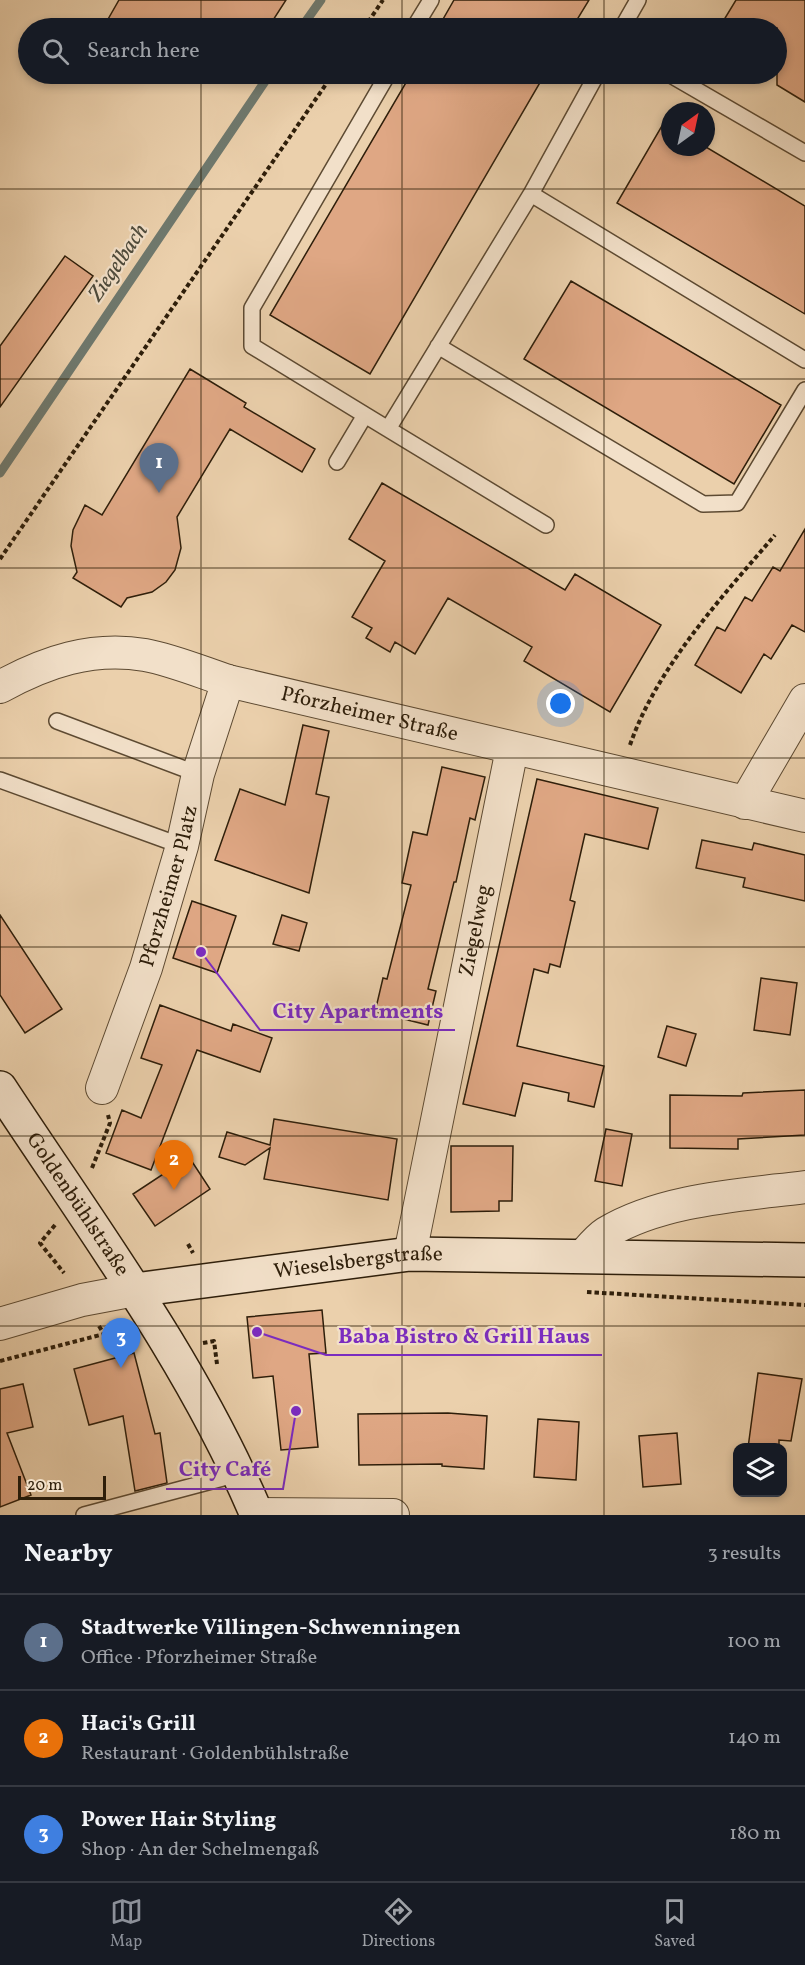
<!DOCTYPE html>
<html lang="en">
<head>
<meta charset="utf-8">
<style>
  :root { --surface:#171b24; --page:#242831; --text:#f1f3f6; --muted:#9ea1a6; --line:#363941; --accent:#8c9099 }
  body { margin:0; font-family:Vollkorn,serif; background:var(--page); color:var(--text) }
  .controls { position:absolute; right:18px; bottom:18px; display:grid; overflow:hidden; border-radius:12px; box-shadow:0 3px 9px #0003 }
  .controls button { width:54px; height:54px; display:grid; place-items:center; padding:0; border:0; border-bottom:2px solid var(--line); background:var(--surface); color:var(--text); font:30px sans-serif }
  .compass { position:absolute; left:661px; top:102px; width:54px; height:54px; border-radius:50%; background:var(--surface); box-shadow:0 3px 9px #0003; rotate:33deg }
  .scale { position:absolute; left:18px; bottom:15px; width:88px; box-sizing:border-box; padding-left:6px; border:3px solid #2e1e0a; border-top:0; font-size:16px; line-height:21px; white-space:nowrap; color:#2e1e0a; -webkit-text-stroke:4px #f2e0c9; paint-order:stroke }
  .you { position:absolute; left:561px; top:704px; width:21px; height:21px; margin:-15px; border:4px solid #fff; border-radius:50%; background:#1a73e8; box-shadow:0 0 0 9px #1a73e833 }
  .badge { display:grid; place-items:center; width:39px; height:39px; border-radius:50%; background:var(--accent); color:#fff; font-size:20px; font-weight:700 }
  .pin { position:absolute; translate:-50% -50px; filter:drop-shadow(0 2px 3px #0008) }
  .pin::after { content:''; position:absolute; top:32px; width:21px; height:18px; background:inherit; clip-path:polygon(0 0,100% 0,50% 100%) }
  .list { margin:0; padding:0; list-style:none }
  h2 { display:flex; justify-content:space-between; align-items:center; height:78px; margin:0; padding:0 24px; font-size:26px }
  h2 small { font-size:20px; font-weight:400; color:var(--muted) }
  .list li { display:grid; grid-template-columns:39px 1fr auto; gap:18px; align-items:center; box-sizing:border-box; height:96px; padding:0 24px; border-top:2px solid var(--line) }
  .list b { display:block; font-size:22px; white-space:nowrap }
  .list p { margin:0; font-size:20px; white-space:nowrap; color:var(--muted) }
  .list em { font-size:20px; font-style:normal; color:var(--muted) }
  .icon { flex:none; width:33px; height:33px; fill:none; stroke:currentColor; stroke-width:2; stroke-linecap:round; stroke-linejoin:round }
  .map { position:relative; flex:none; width:805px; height:1515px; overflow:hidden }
  .search { position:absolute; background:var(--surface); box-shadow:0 3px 9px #0003; left:18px; right:18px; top:18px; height:66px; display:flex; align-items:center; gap:15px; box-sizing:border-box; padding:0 21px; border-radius:33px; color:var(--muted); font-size:22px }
  .sheet { height:366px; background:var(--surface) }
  nav { display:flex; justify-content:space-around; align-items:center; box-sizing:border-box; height:84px; border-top:2px solid var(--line); background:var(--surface); font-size:16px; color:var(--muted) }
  nav a { display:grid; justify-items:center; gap:3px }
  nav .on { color:var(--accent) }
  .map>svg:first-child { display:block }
</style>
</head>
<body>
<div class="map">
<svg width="805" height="1515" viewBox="0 0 805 1515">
  <rect width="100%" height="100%" fill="#ebd0ac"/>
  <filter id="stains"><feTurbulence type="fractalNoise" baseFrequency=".00333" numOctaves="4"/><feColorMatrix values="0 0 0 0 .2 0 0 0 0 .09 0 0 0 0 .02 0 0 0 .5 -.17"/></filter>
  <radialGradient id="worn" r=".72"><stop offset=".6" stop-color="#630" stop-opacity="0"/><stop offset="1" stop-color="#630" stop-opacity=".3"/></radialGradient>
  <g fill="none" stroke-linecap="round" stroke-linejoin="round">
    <path stroke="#6f796e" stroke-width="9" d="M301,28L321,0
      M0,473L270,74"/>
  </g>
  <path fill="#dfa784" stroke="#2e1e0a" stroke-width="1.5" d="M119,0H286L268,28H103Z
    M454,0H589L572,28H438Z
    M736,0H805V102L777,85V28H719Z
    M411,74H545L370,374L270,315Z
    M670,112V147H706L805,206V314L617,203Z
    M65,256L93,276L0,407V346Z
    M571,281L781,405L734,484L524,359Z
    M190,369L246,403L244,407L315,449L302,472L230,429L177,517L181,548L175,570L166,582L152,592L127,598L121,607L73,578L77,572L71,546L73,530L85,505L102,515Z
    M382,483L565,590L575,574L661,625L610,712L524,661L532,647L448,598L415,654L395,642L390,652L366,638L372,628L352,617L385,561L349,539Z
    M805,529V632L792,625L771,659L764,654L741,693L695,665L717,627L725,631L745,597L752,601L773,567L780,571Z
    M303,725L329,731L316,794L329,797L309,893L215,860L240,789L285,805Z
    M442,767L485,777L475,820L470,818L456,882H454L428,989L436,991L428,1025L375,1012L383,978L387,979L411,885L402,883L413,832L427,835Z
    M537,779L658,808L648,849L585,834L570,900L575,902L560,967L550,964L548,973L534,969L517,1046L604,1066L594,1107L568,1101L569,1093L523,1083L515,1116L463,1104Z
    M702,840L752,850L754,843L805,855V901L743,887L745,878L696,868Z
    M192,901L236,916L217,973L173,958Z
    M0,915L62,1009L25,1033L0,995Z
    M282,915L307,923L299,951L273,944Z
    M761,978L797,983L790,1035L754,1030Z
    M160,1005L231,1031L233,1024L272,1038L260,1072L197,1050L151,1170L106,1153L122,1110L141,1118L162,1065L141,1058Z
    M667,1026L696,1034L686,1066L658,1057Z
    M805,1090V1135L738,1139V1149L670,1148V1095L742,1096L743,1093Z
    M274,1119L397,1139L388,1200L264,1179L270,1148L245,1165L219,1157L227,1132L270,1145Z
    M606,1129L632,1134L622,1186L595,1181Z
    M451,1146H513L512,1201H499V1211L451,1212Z
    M189,1157L210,1189L155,1226L133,1194Z
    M322,1310L326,1353L309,1354L318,1447L281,1450L273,1376L253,1378L247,1317Z
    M134,1353L155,1434L160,1433L167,1483L135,1491L123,1416L89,1425L74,1369Z
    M758,1373L802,1379L791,1441L779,1440V1448H748Z
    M23,1384L33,1427L7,1433L31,1495L0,1507V1389Z
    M448,1413L487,1416L484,1469L442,1466V1464L359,1465L358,1414Z
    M538,1419L579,1422L576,1480L534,1477Z
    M677,1433L681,1484L643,1487L639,1436Z"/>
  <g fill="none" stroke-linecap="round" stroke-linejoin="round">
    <g stroke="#5d4a32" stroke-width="18">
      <path id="lane" d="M414,28L431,0
        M622,28L638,0
        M669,74L805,153
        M531,194L805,360
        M438,346L703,504L737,503L805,390
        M365,415L252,346V308L388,74
        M388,429L546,525
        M337,462L365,415L388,429L531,194L597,74
        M57,721L198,774
        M0,780L182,846
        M84,1515L238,1474"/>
    </g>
    <g stroke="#5d4a32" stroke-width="34">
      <g id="street">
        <path id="s1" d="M0,687C45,662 92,646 145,655C172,660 201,672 228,681L805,816"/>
        <path d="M745,803L805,700"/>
        <path id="s2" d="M102,1088L146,968L182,846L198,774L228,681"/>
        <path id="s3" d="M410,1254L512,749"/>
        <path d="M583,1256C590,1248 598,1238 606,1233C662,1199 742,1195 805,1187"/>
        <path d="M0,1324L82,1300L135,1290"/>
        <path d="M256,1514L393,1515"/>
      </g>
    </g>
    <g stroke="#2e1e0a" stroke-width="36">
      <g id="secondary">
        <path id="s4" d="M0,1088C91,1227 192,1361 257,1515"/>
        <path id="s5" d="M135,1290L410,1254L805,1260"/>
      </g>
    </g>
    <path stroke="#2e1e0a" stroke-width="4" stroke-dasharray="4.5 3" stroke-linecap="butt" d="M364,28L383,0
      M0,559L333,74
      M630,745C657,667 722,597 775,535
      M92,1168L110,1123L108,1115
      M55,1225L40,1243L64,1273
      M188,1244L193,1253
      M587,1292L805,1305
      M99,1326L104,1334L134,1351
      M203,1343L214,1341L217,1364
      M0,1361L104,1334"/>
    <use href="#lane" stroke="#f2e0c9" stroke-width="15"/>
    <use href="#street" stroke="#f2e0c9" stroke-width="32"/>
    <use href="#secondary" stroke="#f2e0c9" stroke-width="33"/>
  </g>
  <path fill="none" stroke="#2e1e0a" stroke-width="1.5" stroke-opacity="0.55" d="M201,0V28M402,0V28M604,0V28M201,74V1515M402,74V1515M604,74V1515M0,189H805M0,379H805M0,568H805M0,758H805M0,947H805M0,1136H805M0,1326H805"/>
  <g text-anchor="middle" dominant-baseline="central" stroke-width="4.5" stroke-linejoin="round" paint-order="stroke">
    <g font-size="21" fill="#2e1e0a" stroke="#f2e0c9">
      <text stroke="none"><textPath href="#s1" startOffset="384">Pforzheimer Straße</textPath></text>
      <text stroke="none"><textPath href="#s2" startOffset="213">Pforzheimer Platz</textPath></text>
      <text stroke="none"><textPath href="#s3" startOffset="330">Ziegelweg</textPath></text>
      <text stroke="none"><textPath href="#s4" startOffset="140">Goldenbühlstraße</textPath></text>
      <text stroke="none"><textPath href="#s5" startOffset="225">Wieselsbergstraße</textPath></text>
    </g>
    <g font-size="22" font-style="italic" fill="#4e4b3c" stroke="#f2e0c9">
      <text transform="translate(119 263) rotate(-56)">Ziegelbach</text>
    </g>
  </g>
  <path fill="none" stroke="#7b2cbf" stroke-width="2" d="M201 952L260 1030H455M257 1332L326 1355H602M296 1411L283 1489H166"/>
  <g fill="#7b2cbf" stroke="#f2e0c9" stroke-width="2">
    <circle cx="201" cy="952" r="6"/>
    <circle cx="257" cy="1332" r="6"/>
    <circle cx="296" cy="1411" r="6"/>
  </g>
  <g font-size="22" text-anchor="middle" font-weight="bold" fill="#7b2cbf" stroke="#f2e0c9" stroke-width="4.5" stroke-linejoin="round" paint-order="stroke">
    <text x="358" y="1018">City Apartments</text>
    <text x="464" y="1343">Baba Bistro &amp; Grill Haus</text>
    <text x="225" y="1476">City Café</text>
  </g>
  <rect width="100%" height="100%" filter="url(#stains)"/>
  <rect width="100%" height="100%" fill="url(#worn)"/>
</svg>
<div class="controls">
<button><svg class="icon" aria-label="layers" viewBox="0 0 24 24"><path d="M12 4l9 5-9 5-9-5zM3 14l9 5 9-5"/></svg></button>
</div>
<svg class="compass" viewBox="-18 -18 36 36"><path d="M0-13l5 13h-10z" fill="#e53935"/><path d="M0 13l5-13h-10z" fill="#9ea1a6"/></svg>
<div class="scale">20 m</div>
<div class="you"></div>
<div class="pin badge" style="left:159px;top:493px;background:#5c6f8a">1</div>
<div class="pin badge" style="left:174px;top:1190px;background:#e8710a">2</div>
<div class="pin badge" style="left:121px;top:1368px;background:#3f7fe0">3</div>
<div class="search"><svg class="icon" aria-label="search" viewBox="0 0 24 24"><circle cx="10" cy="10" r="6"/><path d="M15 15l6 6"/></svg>Search here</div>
</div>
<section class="sheet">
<h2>Nearby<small>3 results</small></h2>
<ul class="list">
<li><span class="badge" style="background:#5c6f8a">1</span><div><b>Stadtwerke Villingen-Schwenningen</b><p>Office · Pforzheimer Straße</p></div><em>100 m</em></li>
<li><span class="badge" style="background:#e8710a">2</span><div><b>Haci's Grill</b><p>Restaurant · Goldenbühlstraße</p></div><em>140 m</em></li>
<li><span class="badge" style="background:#3f7fe0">3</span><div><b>Power Hair Styling</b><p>Shop · An der Schelmengaß</p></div><em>180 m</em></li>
</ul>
</section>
<nav>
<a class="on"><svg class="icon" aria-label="map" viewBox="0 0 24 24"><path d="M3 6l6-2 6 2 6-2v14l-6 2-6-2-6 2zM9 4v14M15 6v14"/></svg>Map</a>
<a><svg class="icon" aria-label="directions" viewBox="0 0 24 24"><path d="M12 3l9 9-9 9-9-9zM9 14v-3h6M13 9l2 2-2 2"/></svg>Directions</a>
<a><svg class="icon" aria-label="saved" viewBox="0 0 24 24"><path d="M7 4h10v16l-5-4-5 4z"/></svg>Saved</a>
</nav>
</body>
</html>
